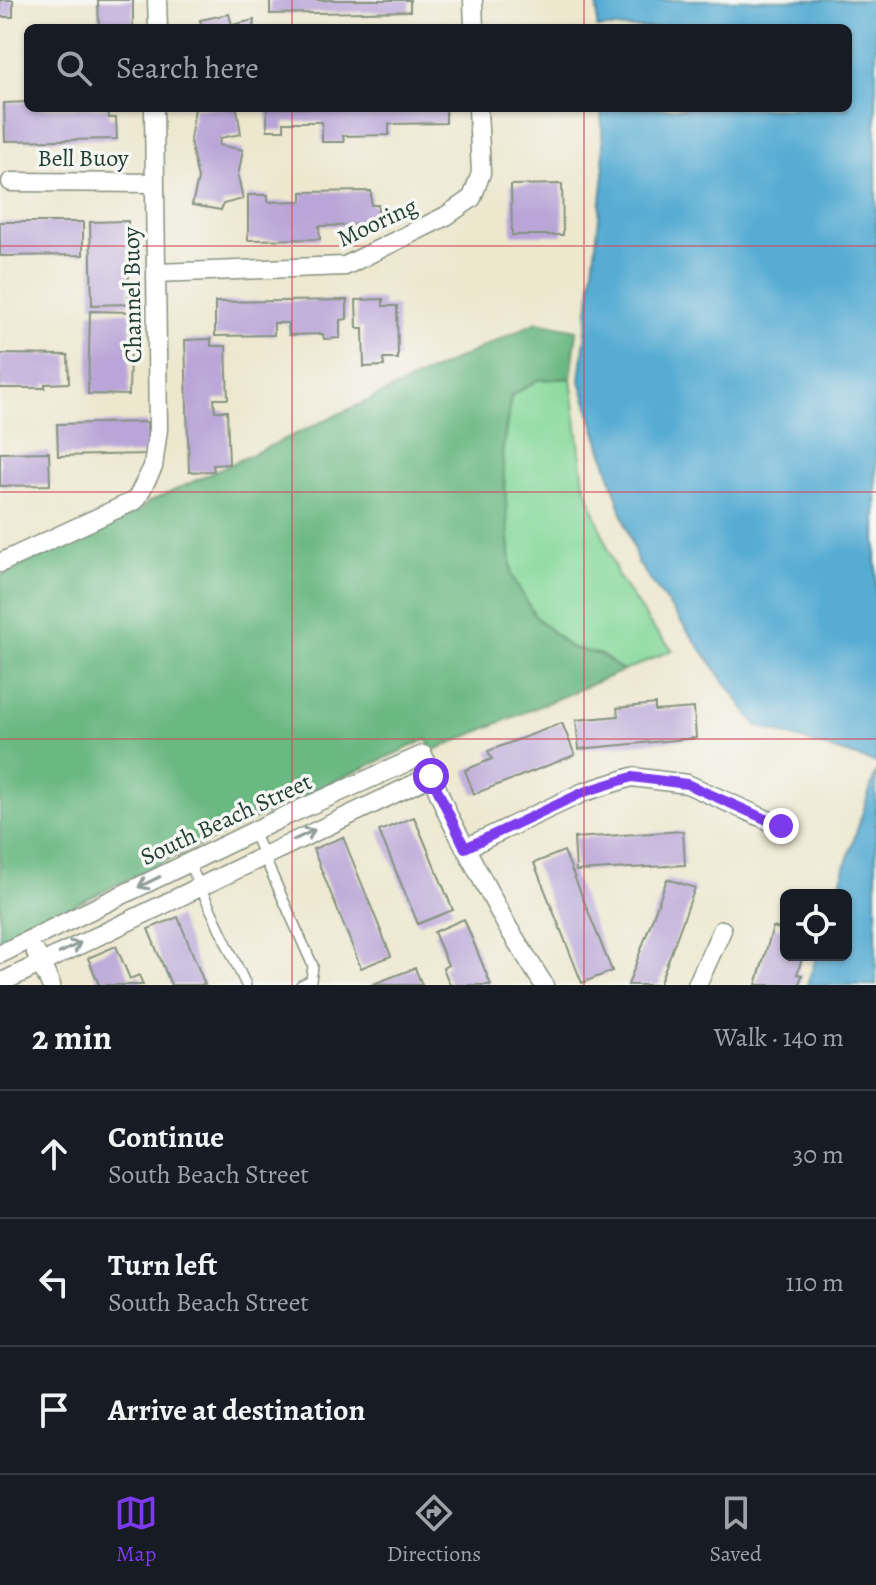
<!DOCTYPE html>
<html lang="en">
<head>
<meta charset="utf-8">
<style>
  :root { --surface:#171b24; --page:#20242c; --text:#f1f3f6; --muted:#9ea1a6; --line:#363941; --accent:#7c3aed }
  body { margin:0; font-family:Alegreya,serif; background:var(--page); color:var(--text) }
  .controls { position:absolute; right:24px; bottom:24px; display:grid; overflow:hidden; border-radius:12px; box-shadow:0 2px 6px #0004 }
  .controls button { width:72px; height:72px; display:grid; place-items:center; padding:0; border:0; border-bottom:2px solid var(--line); background:var(--surface); color:var(--text); font:40px sans-serif }
  .stop { position:absolute; width:24px; height:24px; margin:-18px; border:6px solid #7c3aed; border-radius:50%; background:#fff }
  .stop.end { background:#7c3aed; border-color:#fff; box-shadow:0 2px 8px #0008 }
  .list { margin:0; padding:0; list-style:none }
  h2 { display:flex; justify-content:space-between; align-items:center; height:104px; margin:0; padding:0 32px; font-size:34px }
  h2 small { font-size:26px; font-weight:400; color:var(--muted) }
  .list li { display:grid; grid-template-columns:52px 1fr auto; gap:24px; align-items:center; box-sizing:border-box; height:128px; padding:0 32px; border-top:2px solid var(--line) }
  .list b { display:block; font-size:30px; white-space:nowrap }
  .list p { margin:0; font-size:26px; white-space:nowrap; color:var(--muted) }
  .list em { font-size:26px; font-style:normal; color:var(--muted) }
  .icon { flex:none; width:44px; height:44px; fill:none; stroke:currentColor; stroke-width:2; stroke-linecap:round; stroke-linejoin:round }
  .map { position:relative; flex:none; width:876px; height:985px; overflow:hidden }
  .search { position:absolute; background:var(--surface); box-shadow:0 2px 6px #0004; left:24px; right:24px; top:24px; height:88px; display:flex; align-items:center; gap:20px; box-sizing:border-box; padding:0 28px; border-radius:12px; color:var(--muted); font-size:30px }
  .sheet { height:488px; background:var(--surface) }
  nav { display:flex; justify-content:space-around; align-items:center; box-sizing:border-box; height:112px; border-top:2px solid var(--line); background:var(--surface); font-size:22px; color:var(--muted) }
  nav a { display:grid; justify-items:center; gap:4px }
  nav .on { color:var(--accent) }
  .map>svg:first-child { display:block }
</style>
</head>
<body>
<div class="map">
<svg width="876" height="985" viewBox="0 0 876 985">
  <rect width="100%" height="100%" fill="#f6f6f2"/>
  <filter id="ink" filterUnits="userSpaceOnUse"><feTurbulence type="fractalNoise" baseFrequency=".0125" numOctaves="2"/><feDisplacementMap in="SourceGraphic" scale="16" xChannelSelector="R" yChannelSelector="G"/><feConvolveMatrix kernelMatrix="1 2 1 2 8 2 1 2 1" color-interpolation-filters="sRGB"/></filter>
  <filter id="wash" filterUnits="userSpaceOnUse"><feTurbulence type="fractalNoise" baseFrequency=".006" numOctaves="4" result="noise"/><feDisplacementMap in="SourceGraphic" scale="32" xChannelSelector="R" yChannelSelector="G"/><feGaussianBlur stdDeviation="1.8" result="paint"/><feColorMatrix in="noise" values="0 0 0 0 0 0 0 0 0 0 0 0 0 0 0 0 0 1.4 0 .05"/><feComposite in="paint" operator="in"/></filter>
  <g filter="url(#wash)">
    <rect width="100%" height="100%" fill="#ede7ce"/>
    <path fill="#84d89a" stroke="#528a67" stroke-width="2" d="M571,378L584,483L618,576L652,627L673,650L623,671L601,655L569,647L535,616L512,576L502,453L511,396L538,380Z"/>
    <path fill="#6bb882" stroke="#457a5b" stroke-width="2" d="M537,322L577,330L571,378L538,380L511,396L502,453L512,576L535,616L569,647L601,655L623,671L432,751L427,739L277,808L0,941V576L140,511L147,503Z"/>
    <path fill="#57acd3" stroke="#3b7484" stroke-width="2" d="M597,0H876V763L757,726L638,563L580,381L604,174L601,108H848V28H597Z
      M876,771V985H807L817,955H846V895H836Z"/>
    <g id="blocks">
      <path fill="#b9a5d7" d="M0,0H13V17H0Z
        M98,0H133V28H99Z
        M270,0H410V11L270,14Z
        M229,14L232,25L254,20L253,28H202L200,20Z
        M28,102V108H108L109,118H116L117,139L5,141L4,103Z
        M195,108H237L241,134L220,138L219,145L243,150L238,176L243,199L223,204L221,210L192,205L198,179L190,140Z
        M267,108H446V123L389,124V135L343,136L344,142H322V122H284V130H267Z
        M562,184L563,235H512L511,185Z
        M371,191V205H378V225L319,226L320,239L248,240V195H268V202L302,201V192Z
        M128,221L129,304L92,305L90,222Z
        M0,222H83V255L0,256Z
        M383,299V306H397L398,359H383L384,366L364,367L363,328H357L356,300Z
        M347,300V319L340,320V338L324,339L323,334L289,335L288,323H274V335L215,336V302Z
        M90,311L131,312L129,395L88,394Z
        M211,339V346H226L228,399H214L215,411H227L229,464L213,465L214,471L189,472L185,340Z
        M0,354L68,355L69,383L45,384V388H0Z
        M147,422L148,454L58,456L57,424Z
        M49,452L50,485L0,486V453Z
        M655,704V711L694,708L696,738L579,749L576,720L618,716L617,708Z
        M562,723L575,755L474,794L465,770L492,759L488,751Z
        M414,817L453,910L418,924L379,831Z
        M683,831L685,865L576,871L574,838Z
        M343,837L391,956L361,968L313,849Z
        M564,851L612,971L582,983L534,863Z
        M667,879L695,888L659,985H628Z
        M178,917L205,985H171L148,929Z
        M464,919L491,985H450L443,968L448,965L434,932Z
        M773,927L786,931V955H803L797,974L802,975L799,985H756Z
        M116,946L130,979L139,975L143,985H99L88,958Z
        M415,968L422,985H371Z"/>
    </g>
  </g>
  <g filter="url(#ink)">
    <use href="#blocks" fill-opacity="0" stroke="#869281" stroke-width="2"/>
    <g fill="none" stroke-linecap="round" stroke-linejoin="round">
      <g stroke="#869281" stroke-width="12">
        <path id="lane" d="M253,832L313,966L311,980L301,985
          M189,863L246,985"/>
      </g>
      <g stroke="#869281" stroke-width="21">
        <path id="street" d="M157,0L158,28
          M473,0L474,28
          M11,182L155,183
          M156,273L345,266L446,216L472,198L481,173L478,108
          M0,563L136,500L153,467L158,429L154,108
          M465,848L584,792L632,777L687,784L781,826
          M36,953L51,985
          M0,954L281,818L423,755L448,815L507,926L544,985
          M0,983L431,776
          M697,985L722,930"/>
      </g>
      <use href="#lane" stroke="#fff" stroke-width="9"/>
      <use href="#street" stroke="#fff" stroke-width="18"/>
    </g>
    <defs><path id="oneway-shaft" d="M-6 0H5M1.5-3L5.5 0L1.5 3" fill="none" stroke-width="1.6" stroke-linecap="round" stroke-linejoin="round" transform="scale(2)"/></defs>
    <g stroke="#8f9e9a">
      <use href="#oneway-shaft" transform="translate(304 835) rotate(-26)"/>
      <use href="#oneway-shaft" transform="translate(149 882) rotate(154)"/>
      <use href="#oneway-shaft" transform="translate(70 948) rotate(-26)"/>
    </g>
  </g>
  <g fill="none" stroke-linecap="round" stroke-linejoin="round" filter="url(#ink)">
    <path stroke="#7c3aed" stroke-width="10" d="M431,776L465,848L584,792L632,777L687,784L781,826"/>
  </g>
  <path fill="none" stroke="#d1495b" stroke-width="2" stroke-opacity="0.55" d="M292,0V28M584,0V28M292,108V985M584,108V985M0,246H876M0,492H876M0,739H876"/>
  <g text-anchor="middle" dominant-baseline="central" stroke-width="7" stroke-linejoin="round" paint-order="stroke">
    <g font-size="24" fill="#1f3d34" stroke="#f6f6f2">
      <text x="83" y="158">Bell Buoy</text>
      <text transform="translate(377 222) rotate(-25)">Mooring</text>
      <text transform="translate(132 295) rotate(-91)">Channel Buoy</text>
      <text transform="translate(226 819) rotate(-25)">South Beach Street</text>
    </g>
  </g>
</svg>
<div class="controls">
<button><svg class="icon" aria-label="locate" viewBox="0 0 24 24"><circle cx="12" cy="12" r="6"/><path d="M12 2v4M12 18v4M2 12h4M18 12h4"/></svg></button>
</div>
<div class="stop" style="left:431px;top:776px"></div>
<div class="stop end" style="left:781px;top:826px"></div>
<div class="search"><svg class="icon" aria-label="search" viewBox="0 0 24 24"><circle cx="10" cy="10" r="6"/><path d="M15 15l6 6"/></svg>Search here</div>
</div>
<section class="sheet">
<h2>2 min<small>Walk · 140 m</small></h2>
<ul class="list">
<li><svg class="icon" aria-label="ahead" viewBox="0 0 24 24"><path d="M12 20V5M6 11l6-6 6 6"/></svg><div><b>Continue</b><p>South Beach Street</p></div><em>30 m</em></li>
<li><svg class="icon" aria-label="left" viewBox="0 0 24 24"><path d="M17 20v-9H6M10 6l-5 5 5 5"/></svg><div><b>Turn left</b><p>South Beach Street</p></div><em>110 m</em></li>
<li><svg class="icon" aria-label="arrive" viewBox="0 0 24 24"><path d="M6 21V4h12l-3 4 3 4H6"/></svg><div><b>Arrive at destination</b></div></li>
</ul>
</section>
<nav>
<a class="on"><svg class="icon" aria-label="map" viewBox="0 0 24 24"><path d="M3 6l6-2 6 2 6-2v14l-6 2-6-2-6 2zM9 4v14M15 6v14"/></svg>Map</a>
<a><svg class="icon" aria-label="directions" viewBox="0 0 24 24"><path d="M12 3l9 9-9 9-9-9zM9 14v-3h6M13 9l2 2-2 2"/></svg>Directions</a>
<a><svg class="icon" aria-label="saved" viewBox="0 0 24 24"><path d="M7 4h10v16l-5-4-5 4z"/></svg>Saved</a>
</nav>
</body>
</html>
